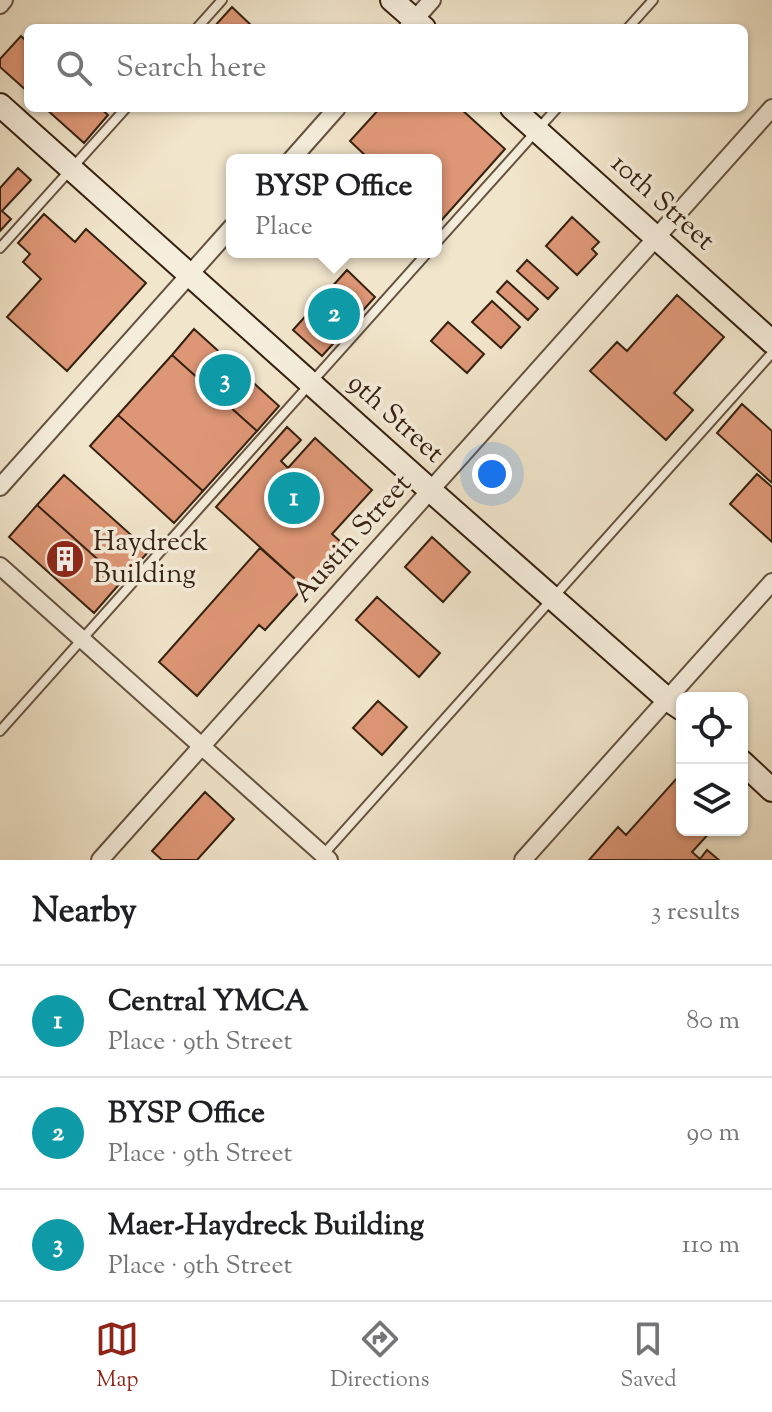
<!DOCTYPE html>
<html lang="en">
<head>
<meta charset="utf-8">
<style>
  :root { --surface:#fff; --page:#f2f2f2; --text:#202124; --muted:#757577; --line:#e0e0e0; --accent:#8f2418 }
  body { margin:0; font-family:"Sorts Mill Goudy",serif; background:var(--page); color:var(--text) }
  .controls { position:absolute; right:24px; bottom:24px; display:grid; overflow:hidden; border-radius:12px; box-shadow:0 2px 6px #0004 }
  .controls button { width:72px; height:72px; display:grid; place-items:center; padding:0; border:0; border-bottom:2px solid var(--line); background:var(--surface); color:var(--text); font:40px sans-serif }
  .you { position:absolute; left:492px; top:474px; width:28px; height:28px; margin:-20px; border:6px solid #fff; border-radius:50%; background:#1a73e8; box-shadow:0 0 0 12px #1a73e833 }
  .badge { display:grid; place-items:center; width:52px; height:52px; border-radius:50%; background:var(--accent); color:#fff; font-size:26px; font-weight:700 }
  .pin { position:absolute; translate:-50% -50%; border:4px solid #fff; box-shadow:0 2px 8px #0006 }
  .popup { position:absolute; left:226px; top:154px; width:216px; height:104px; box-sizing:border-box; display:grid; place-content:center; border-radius:12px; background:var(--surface); filter:drop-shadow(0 2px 6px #0005); font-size:26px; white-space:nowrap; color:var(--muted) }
  .popup b { font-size:30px; color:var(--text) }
  .popup::after { content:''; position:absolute; left:50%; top:100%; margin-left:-16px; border:16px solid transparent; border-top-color:var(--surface) }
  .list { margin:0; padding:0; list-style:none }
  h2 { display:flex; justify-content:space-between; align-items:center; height:104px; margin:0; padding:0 32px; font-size:34px }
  h2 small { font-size:26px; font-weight:400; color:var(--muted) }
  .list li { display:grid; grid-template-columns:52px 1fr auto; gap:24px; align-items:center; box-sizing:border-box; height:112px; padding:0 32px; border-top:2px solid var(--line) }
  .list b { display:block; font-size:30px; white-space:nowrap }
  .list p { margin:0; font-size:26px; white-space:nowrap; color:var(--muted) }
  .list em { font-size:26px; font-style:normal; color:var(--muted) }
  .icon { flex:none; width:44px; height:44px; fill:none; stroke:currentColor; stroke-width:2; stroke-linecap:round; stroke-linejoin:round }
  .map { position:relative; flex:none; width:772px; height:860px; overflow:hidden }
  .search { position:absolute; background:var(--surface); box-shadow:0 2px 6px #0004; left:24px; right:24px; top:24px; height:88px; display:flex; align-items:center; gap:20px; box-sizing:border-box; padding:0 28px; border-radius:12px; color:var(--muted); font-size:30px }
  .sheet { height:440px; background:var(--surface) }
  nav { display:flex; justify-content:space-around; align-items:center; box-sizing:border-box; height:112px; border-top:2px solid var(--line); background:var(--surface); font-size:22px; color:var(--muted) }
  nav a { display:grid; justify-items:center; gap:4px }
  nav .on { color:var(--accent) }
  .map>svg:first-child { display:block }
</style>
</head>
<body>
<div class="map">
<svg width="772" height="860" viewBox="0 0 772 860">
  <rect width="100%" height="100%" fill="#f1e5cb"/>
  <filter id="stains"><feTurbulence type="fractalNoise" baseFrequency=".0025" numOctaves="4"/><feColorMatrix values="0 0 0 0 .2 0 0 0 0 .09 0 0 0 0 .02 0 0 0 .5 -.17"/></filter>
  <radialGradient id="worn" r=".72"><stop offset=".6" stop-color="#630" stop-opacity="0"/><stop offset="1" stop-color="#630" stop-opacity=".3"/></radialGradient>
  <path fill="#de9776" stroke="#362111" stroke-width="2" d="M232,7L254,28H213Z
    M21,36L28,43V92L0,67V59Z
    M45,108H100L108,115L84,143Z
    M380,108H460L505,149L439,223L436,220V160H370L350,141Z
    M18,168L31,180L2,211L11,219L0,231V188Z
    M44,214L75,242L86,229L146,283L67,371L7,317L41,279L23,262L30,254L18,243Z
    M572,217L599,242L592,249L597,254L577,275L546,246Z
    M527,260L558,288L548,299L517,271Z
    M347,270L375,297L322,356L293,330Z
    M507,281L538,309L528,320L497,292Z
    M677,295L724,337L674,393L693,410L666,440L590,371L617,342L627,351Z
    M492,301L520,327L501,348L472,322Z
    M448,322L484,354L467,373L431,341Z
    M194,329L279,406L257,431L172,355Z
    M172,355L257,431L203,491L118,415Z
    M742,404L772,431V483L717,433Z
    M118,415L203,491L174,523L90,446Z
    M287,427L301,440L281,461L288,468L315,438L372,490L332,534L342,543L304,587L216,507Z
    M757,474L772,487V542L730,504Z
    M64,475L149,551L122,581L37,505Z
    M37,505L122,581L94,613L9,537Z
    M432,537L470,572L443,602L405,567Z
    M260,548L304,587L265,630L259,625L197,696L159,662Z
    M377,597L440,653L419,677L356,620Z
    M378,701L407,727L382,755L353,728Z
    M677,778L682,782V830H712L692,852L700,859L707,850L719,860H589L618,827L626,835Z
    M205,792L234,819L197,860H162L152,851Z"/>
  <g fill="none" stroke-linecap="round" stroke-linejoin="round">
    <g stroke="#655240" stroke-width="12">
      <path id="lane" d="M197,28L222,0
        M628,28L653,0
        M436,243L557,108
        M0,248L126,108
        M0,731L428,252
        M322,856L772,353"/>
    </g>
    <g stroke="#655240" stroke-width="20">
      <path id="street" d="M0,5L4,0
        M408,27L432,0
        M291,160L337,108
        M0,487L232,227
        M0,566L329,860
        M100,860L772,108
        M523,860L772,582"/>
    </g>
    <g stroke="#362111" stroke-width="26">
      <path id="secondary" d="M392,0L424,28
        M0,105L431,491L667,699L682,709
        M512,108L772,342
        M742,762L772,790"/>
    </g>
    <use href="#lane" stroke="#f6eedd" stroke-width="8"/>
    <use href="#street" stroke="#f6eedd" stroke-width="16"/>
    <use href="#secondary" stroke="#f6eedd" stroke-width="22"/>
  </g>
  <defs>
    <g id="building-disc" transform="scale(2)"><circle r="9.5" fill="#8f2418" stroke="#f6eedd"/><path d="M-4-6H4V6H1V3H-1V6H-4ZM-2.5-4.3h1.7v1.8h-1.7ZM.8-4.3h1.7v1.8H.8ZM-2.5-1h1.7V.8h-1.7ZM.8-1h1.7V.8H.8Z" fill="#fff"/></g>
  </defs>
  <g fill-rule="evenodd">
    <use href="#building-disc" x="65" y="559"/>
  </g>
  <g text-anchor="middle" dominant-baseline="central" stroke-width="7" stroke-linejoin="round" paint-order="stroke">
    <g font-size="28" fill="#362111" stroke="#f6eedd">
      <text transform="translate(662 203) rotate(42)">10th Street</text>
      <text transform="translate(395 419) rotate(42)">9th Street</text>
      <text transform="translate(353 539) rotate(-48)">Austin Street</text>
    </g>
    <g font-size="28" fill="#362111" stroke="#f6eedd" text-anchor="start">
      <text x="93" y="543">Haydreck<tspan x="93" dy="32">Building</tspan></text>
    </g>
  </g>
  <rect width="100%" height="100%" filter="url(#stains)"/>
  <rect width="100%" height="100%" fill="url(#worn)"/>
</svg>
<div class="controls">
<button><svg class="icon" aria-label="locate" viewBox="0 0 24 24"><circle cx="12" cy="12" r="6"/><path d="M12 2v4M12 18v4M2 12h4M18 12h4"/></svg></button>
<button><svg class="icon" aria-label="layers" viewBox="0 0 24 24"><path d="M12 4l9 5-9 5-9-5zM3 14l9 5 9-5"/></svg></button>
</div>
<div class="you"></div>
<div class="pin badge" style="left:294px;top:498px;background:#0f9aa8">1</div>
<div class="pin badge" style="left:334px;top:314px;background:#0f9aa8">2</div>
<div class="popup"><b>BYSP Office</b>Place</div>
<div class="pin badge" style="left:225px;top:380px;background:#0f9aa8">3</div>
<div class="search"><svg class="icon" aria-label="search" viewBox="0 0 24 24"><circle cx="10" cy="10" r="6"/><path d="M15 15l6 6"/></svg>Search here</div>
</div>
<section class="sheet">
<h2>Nearby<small>3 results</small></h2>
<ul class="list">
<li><span class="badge" style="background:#0f9aa8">1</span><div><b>Central YMCA</b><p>Place · 9th Street</p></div><em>80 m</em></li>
<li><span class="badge" style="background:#0f9aa8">2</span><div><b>BYSP Office</b><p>Place · 9th Street</p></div><em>90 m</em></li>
<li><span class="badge" style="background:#0f9aa8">3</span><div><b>Maer-Haydreck Building</b><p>Place · 9th Street</p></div><em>110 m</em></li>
</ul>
</section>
<nav>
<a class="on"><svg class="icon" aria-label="map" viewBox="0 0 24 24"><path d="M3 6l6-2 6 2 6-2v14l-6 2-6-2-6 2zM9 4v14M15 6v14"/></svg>Map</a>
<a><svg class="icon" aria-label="directions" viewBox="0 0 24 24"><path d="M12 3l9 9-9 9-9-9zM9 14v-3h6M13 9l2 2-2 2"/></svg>Directions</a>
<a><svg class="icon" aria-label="saved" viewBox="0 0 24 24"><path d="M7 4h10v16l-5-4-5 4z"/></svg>Saved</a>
</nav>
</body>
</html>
